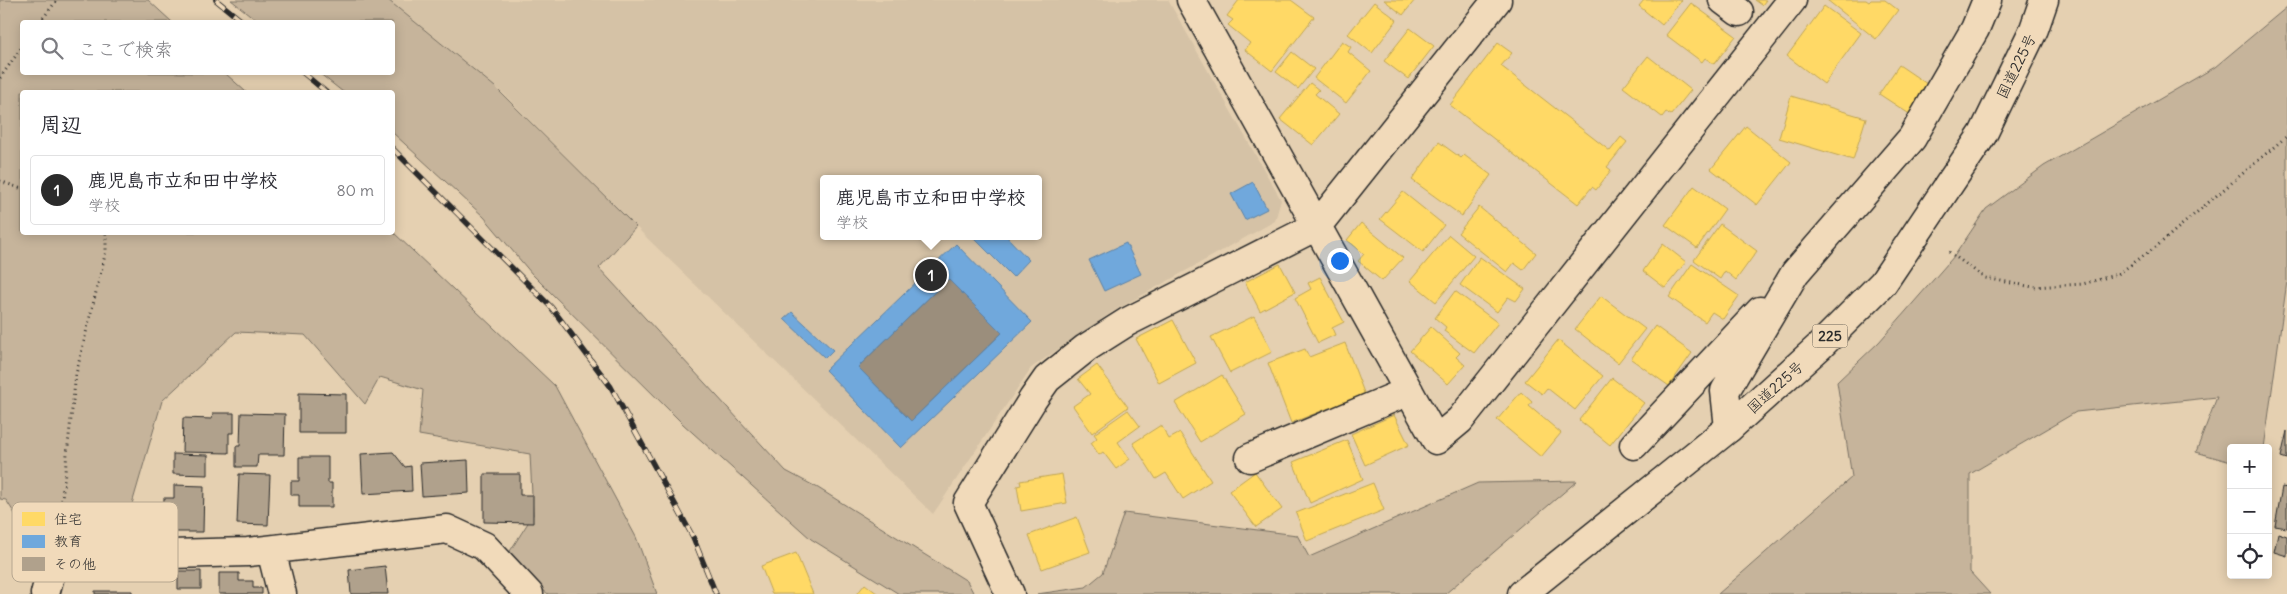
<!DOCTYPE html>
<html lang="ja">
<head>
<meta charset="utf-8">
<style>
  :root { --surface:#fff; --page:#f2f2f3; --text:#2b2b33; --muted:#7c7c81; --line:#e1e1e2; --accent:#2b2b2b }
  body { margin:0; font-family:Delius,"Klee One",sans-serif; background:var(--page); color:var(--text) }
  .controls { position:absolute; right:15px; bottom:15px; display:grid; overflow:hidden; border-radius:5px; box-shadow:0 2px 12px #0003 }
  .controls button { width:45px; height:45px; display:grid; place-items:center; padding:0; border:0; border-bottom:1px solid var(--line); background:var(--surface); color:var(--text); font:25px sans-serif }
  .you { position:absolute; left:1339px; top:260px; width:18px; height:18px; margin:-12px; border:4px solid #fff; border-radius:50%; background:#1a73e8; box-shadow:0 0 0 8px #1a73e833 }
  .badge { display:grid; place-items:center; width:32px; height:32px; border-radius:50%; background:var(--accent); color:#fff; font-size:16px; font-weight:700 }
  .pin { position:absolute; translate:-50% -50%; border:2px solid #fff; box-shadow:0 1px 5px #0006 }
  .popup { position:absolute; left:820px; top:175px; width:222px; height:65px; box-sizing:border-box; display:grid; place-content:center; border-radius:5px; background:var(--surface); filter:drop-shadow(0 1px 4px #0005); font-size:16px; white-space:nowrap; color:var(--muted) }
  .popup b { font-size:19px; color:var(--text) }
  .popup::after { content:''; position:absolute; left:50%; top:100%; margin-left:-10px; border:10px solid transparent; border-top-color:var(--surface) }
  .list { margin:0; padding:0; list-style:none }
  h2 { display:flex; justify-content:space-between; align-items:center; height:65px; margin:0; padding:0 20px; font-size:21px }
  h2 small { font-size:16px; font-weight:400; color:var(--muted) }
  .list li { display:grid; grid-template-columns:32px 1fr auto; gap:15px; align-items:center; box-sizing:border-box; height:70px; margin:0 10px 10px; padding:0 10px; border:1px solid var(--line); border-radius:5px }
  .list b { display:block; font-size:19px; white-space:nowrap }
  .list p { margin:0; font-size:16px; white-space:nowrap; color:var(--muted) }
  .list em { font-size:16px; font-style:normal; color:var(--muted) }
  .icon { flex:none; width:28px; height:28px; fill:none; stroke:currentColor; stroke-width:2; stroke-linecap:round; stroke-linejoin:round }
  .map { position:relative; flex:none; width:2287px; height:594px; overflow:hidden }
  .search { position:absolute; background:var(--surface); box-shadow:0 2px 12px #0003; left:20px; top:20px; width:375px; height:55px; display:flex; align-items:center; gap:12px; box-sizing:border-box; padding:0 18px; border-radius:5px; color:var(--muted); font-size:19px }
  .panel { position:absolute; background:var(--surface); box-shadow:0 2px 12px #0003; left:20px; top:90px; width:375px; height:145px; border-radius:5px }
  .map>svg:first-child { display:block }
</style>
</head>
<body>
<div class="map">
<svg width="2287" height="594" viewBox="0 0 2287 594">
  <rect width="100%" height="100%" fill="#e5d0b1"/>
  <filter id="ink" filterUnits="userSpaceOnUse"><feTurbulence type="fractalNoise" baseFrequency=".02" numOctaves="2"/><feDisplacementMap in="SourceGraphic" scale="10" xChannelSelector="R" yChannelSelector="G"/><feConvolveMatrix kernelMatrix="1 2 1 2 8 2 1 2 1" color-interpolation-filters="sRGB"/></filter>
  <g filter="url(#ink)">
    <path fill="#d5c2a6" fill-rule="evenodd" d="M388,0H1168L1281,200L1275,221L1112,312L1031,368L933,514L648,239L504,94ZM824,179H1038V236H824Z"/>
    <path fill="#c6b49b" stroke="#787063" d="M0,0H148L172,22H22V72L225,73L246,92H22V232H393L555,386L636,537L657,594H548L505,559L533,515L530,454L419,435L423,390L380,377L365,404L305,335L236,332L162,401L125,528L105,548L24,528L6,500L0,499Z
      M231,0H388L495,87L636,227L599,268L786,471L818,488L967,581L974,594H899L811,539L683,424L532,274L484,217L393,133L392,92H343L319,73L392,72V22H259Z
      M2287,7V281L2264,448H2231V462L2196,452L2217,397L2076,412L1970,474V572L1990,594H1718L1852,477L1837,382L1879,342L1955,255L1986,209L2044,166L2215,67Z
      M1577,481L1445,594H1037L1086,587L1103,573L1124,513L1297,535L1309,557L1478,483Z"/>
    <path fill="#9b8e7c" stroke="#6e665c" d="M948,279L1002,333L911,421L858,367Z"/>
    <path fill="#ffd966" stroke="#bfa554" d="M1239,0H1291L1314,17L1272,71L1245,50L1250,43L1228,25L1233,20L1227,16Z
      M1384,0H1415L1403,15Z
      M1644,0H1682L1662,25L1639,6Z
      M1755,0H1766L1762,5Z
      M1827,0H1866L1869,2L1871,0H1885L1898,10L1876,39Z
      M1374,2L1397,20L1372,53L1348,34Z
      M1691,3L1736,36L1714,64L1705,58L1702,62L1666,35Z
      M1824,6L1861,33L1824,84L1787,56Z
      M1410,28L1434,46L1408,79L1384,61Z
      M1342,41L1351,47L1348,52L1371,71L1346,103L1314,78Z
      M1498,43L1512,53L1501,66L1610,151L1621,137L1627,142L1607,167L1611,170L1596,190L1592,187L1578,204L1450,105Z
      M1292,52L1314,69L1298,89L1276,72Z
      M1648,56L1691,90L1671,115L1666,112L1662,117L1623,87Z
      M1899,65L1930,86L1911,115L1879,94Z
      M1310,83L1319,90L1315,94L1339,114L1313,145L1280,119Z
      M1791,96L1866,118L1853,160L1779,138Z
      M1746,126L1791,162L1757,205L1711,169Z
      M1439,142L1461,158L1464,155L1491,175L1462,216L1412,180Z
      M1694,186L1725,209L1697,248L1665,225Z
      M1403,192L1444,225L1423,252L1380,219Z
      M1479,207L1536,253L1523,270L1514,263L1507,272L1458,233Z
      M1361,223L1403,258L1382,281L1358,261L1364,254L1347,240Z
      M1720,224L1757,251L1736,280L1725,271L1720,279L1694,260Z
      M1449,235L1474,256L1436,302L1410,281Z
      M1663,244L1686,262L1665,288L1643,271Z
      M1480,257L1525,289L1516,301L1508,297L1497,312L1460,285Z
      M1280,264L1295,292L1260,311L1245,282Z
      M1692,264L1739,296L1723,319L1712,312L1705,322L1669,297Z
      M1320,277L1344,322L1332,328L1335,335L1318,343L1295,298L1311,289L1308,283Z
      M1455,291L1498,323L1474,353L1444,331L1446,327L1435,318Z
      M1601,296L1645,329L1618,363L1575,329Z
      M1254,316L1272,352L1230,373L1211,337Z
      M1173,320L1196,363L1159,383L1136,339Z
      M1655,326L1692,353L1669,386L1631,359Z
      M1431,327L1460,353L1456,357L1465,365L1448,384L1410,351Z
      M1558,340L1603,376L1575,410L1547,388L1542,394L1525,381Z
      M1345,343L1366,398L1330,412L1329,408L1291,423L1268,363L1305,349L1309,357Z
      M1097,365L1128,407L1092,433L1073,406L1090,394L1078,379Z
      M1222,375L1246,414L1200,442L1175,403Z
      M1612,378L1644,403L1610,445L1579,420Z
      M1521,392L1532,402L1529,406L1561,433L1541,457L1497,420Z
      M1128,410L1140,426L1118,442L1130,459L1116,469L1103,452L1099,455L1091,443L1097,438L1094,434Z
      M1394,415L1409,445L1365,465L1351,434Z
      M1161,425L1169,439L1180,433L1211,481L1183,499L1166,473L1156,479L1133,443Z
      M1347,440L1363,479L1310,503L1293,462Z
      M1255,472L1282,509L1256,527L1229,491Z
      M1062,474L1067,503L1021,511L1017,486L1021,485L1020,481Z
      M1373,483L1384,510L1307,541L1296,513Z
      M1077,517L1090,552L1042,569L1029,535Z
      M796,553L813,594H772L761,566Z
      M865,584L878,594H857Z"/>
    <path fill="#6fa8dc" stroke="#5b82a7" fill-rule="evenodd" d="M1253,182L1267,209L1245,220L1231,194Z
      M972,236H1006L1029,260L1013,277Z
      M1126,243L1141,274L1104,291L1089,260Z
      M956,244L1032,322L901,448L825,370ZM948,279L1002,333L911,421L858,367Z
      M792,312L833,350L825,358L784,319Z"/>
    <path fill="#b0a18c" stroke="#2b2b2b" d="M299,393L346,394V433H299Z
      M213,413H234V433H229V453L182,452L183,418L212,419Z
      M241,413L285,414L284,455H258L257,467H236V446H240Z
      M2287,431V459L2281,457Z
      M393,452L405,467L411,466L412,491L363,494L361,454Z
      M173,454L208,455V475L173,474Z
      M299,457H328V483H332V507H299V495H291V481H299Z
      M468,460L469,493L422,496L420,463Z
      M239,474L270,475L268,525L237,524Z
      M484,474H520V495H533V523L484,522Z
      M174,485L204,486L203,532H163L164,498H174Z
      M2282,487L2287,488V528L2275,526Z
      M2278,533L2287,536V556L2274,552Z
      M385,566L388,594H351L349,570Z
      M178,571H201V589H178Z
      M219,573H239V581H253V588H262V594H219Z
      M95,591H132V594H95Z"/>
    <g fill="none" stroke-linecap="round" stroke-linejoin="round">
      <g stroke="#2b2b2b" stroke-width="31">
        <path id="minor" d="M1191,0L1436,440L1460,420L1792,0
          M1723,0L1739,12
          M1729,428L1725,391L1795,273L1912,138L1975,29L1987,0
          M1634,445L1760,311
          M1250,458L1409,391
          M271,550L282,594
          M45,594L55,557L248,552L447,529L484,546L529,594
          M1010,594L968,503L1033,399L1047,379L1086,348L1127,322L1317,226L1497,0"/>
      </g>
      <g stroke="#2b2b2b" stroke-width="31">
        <path id="trunk" d="M1522,594L1729,428L1820,346L1883,283L1983,134L2034,29L2044,0"/>
      </g>
      <path stroke="#2b2b2b" stroke-width="3" stroke-dasharray="1 4" stroke-linecap="butt" d="M40,22L57,0
        M0,78L22,47
        M0,181L22,189
        M1949,252L1985,278L2033,287L2083,284L2118,274L2157,246L2287,136
        M59,525L76,374L106,251V232"/>
      <use href="#minor" stroke="#f1daba" stroke-width="28"/>
      <use href="#trunk" stroke="#f1daba" stroke-width="28"/>
      <g stroke="#2b2b2b" stroke-width="5.5">
        <path id="rail" d="M216,0L243,22
          M302,72L326,92
          M392,148L551,307L611,387L693,537L716,594"/>
      </g>
      <use href="#rail" stroke="#f1daba" stroke-width="4" stroke-dasharray="11" stroke-linecap="butt"/>
    </g>
  </g>
  <g text-anchor="middle" dominant-baseline="central" stroke-width="5" stroke-linejoin="round" paint-order="stroke">
    <rect fill="#f1daba" stroke="#666056" stroke-width="1" x="1812.5" y="324.5" width="35" height="23" rx="4"/>
    <g font-size="14" font-weight="bold" fill="#2b2b2b">
      <text x="1830" y="336">225</text>
    </g>
    <g font-size="15" fill="#2b2b2b" stroke="#f1daba">
      <text transform="translate(2016 66) rotate(-64)">国道225号</text>
      <text transform="translate(1775 387) rotate(-42)">国道225号</text>
    </g>
  </g>
  <rect x="12" y="502" width="166" height="80" rx="8" fill="#f1daba" stroke="#b6a68f" stroke-width="1"/>
  <rect x="22" y="512" width="23" height="14" fill="#ffd966"/>
  <rect x="22" y="535" width="23" height="13" fill="#6fa8dc"/>
  <rect x="22" y="557" width="23" height="14" fill="#b0a18c"/>
  <g font-size="14" fill="#2b2b2b">
    <text x="54" y="524">住宅</text>
    <text x="54" y="546">教育</text>
    <text x="54" y="569">その他</text>
  </g>
</svg>
<div class="controls">
<button>+</button>
<button>−</button>
<button><svg class="icon" aria-label="locate" viewBox="0 0 24 24"><circle cx="12" cy="12" r="6"/><path d="M12 2v4M12 18v4M2 12h4M18 12h4"/></svg></button>
</div>
<div class="you"></div>
<div class="pin badge" style="left:931px;top:275px">1</div>
<div class="popup"><b>鹿児島市立和田中学校</b>学校</div>
<div class="search"><svg class="icon" aria-label="search" viewBox="0 0 24 24"><circle cx="10" cy="10" r="6"/><path d="M15 15l6 6"/></svg>ここで検索</div>
<section class="panel">
<h2>周辺<small></small></h2>
<ul class="list">
<li><span class="badge">1</span><div><b>鹿児島市立和田中学校</b><p>学校</p></div><em>80 m</em></li>
</ul>
</section>
</div>
</body>
</html>
